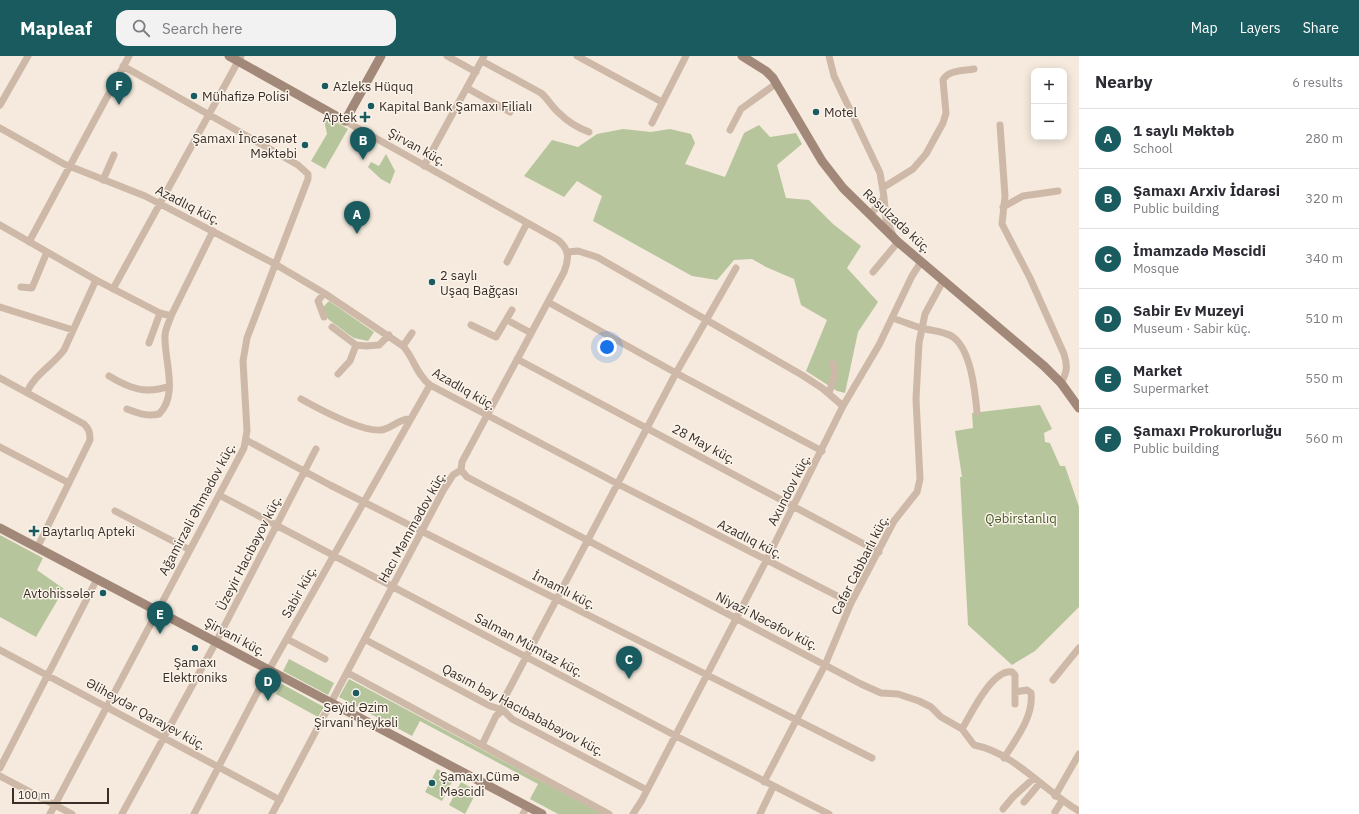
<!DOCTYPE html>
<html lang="en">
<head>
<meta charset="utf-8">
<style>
  :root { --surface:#fff; --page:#f2f2f3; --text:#2b2b33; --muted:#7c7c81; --line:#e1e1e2; --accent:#1a5b60 }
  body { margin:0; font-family:"IBM Plex Sans",sans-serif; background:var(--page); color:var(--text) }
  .controls { position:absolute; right:12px; top:12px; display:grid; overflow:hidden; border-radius:8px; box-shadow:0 2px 10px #0003 }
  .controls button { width:36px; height:36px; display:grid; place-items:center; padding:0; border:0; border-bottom:1px solid var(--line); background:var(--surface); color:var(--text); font:20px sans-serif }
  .scale { position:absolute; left:12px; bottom:10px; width:97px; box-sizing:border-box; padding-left:4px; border:2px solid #3a2e29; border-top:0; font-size:11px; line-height:14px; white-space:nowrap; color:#3a2e29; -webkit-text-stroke:3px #fbf4ea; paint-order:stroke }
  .you { position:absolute; left:607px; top:291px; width:14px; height:14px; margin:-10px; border:3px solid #fff; border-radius:50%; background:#1a73e8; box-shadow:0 0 0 6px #1a73e833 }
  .badge { display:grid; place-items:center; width:26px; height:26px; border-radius:50%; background:var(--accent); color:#fff; font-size:13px; font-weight:700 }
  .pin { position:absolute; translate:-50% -33px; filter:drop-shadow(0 1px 2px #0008) }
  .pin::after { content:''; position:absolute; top:21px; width:14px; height:12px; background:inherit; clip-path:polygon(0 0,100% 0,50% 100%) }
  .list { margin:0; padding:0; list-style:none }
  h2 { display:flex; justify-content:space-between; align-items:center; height:52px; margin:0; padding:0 16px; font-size:17px }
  h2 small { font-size:13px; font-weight:400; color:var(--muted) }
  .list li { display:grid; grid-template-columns:26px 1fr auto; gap:12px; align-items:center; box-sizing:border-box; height:60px; padding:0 16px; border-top:1px solid var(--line) }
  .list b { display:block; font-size:15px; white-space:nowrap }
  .list p { margin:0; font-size:13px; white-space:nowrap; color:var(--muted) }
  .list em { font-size:13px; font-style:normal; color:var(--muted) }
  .icon { flex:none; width:22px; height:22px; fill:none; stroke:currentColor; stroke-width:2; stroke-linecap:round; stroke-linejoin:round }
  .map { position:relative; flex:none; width:1079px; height:758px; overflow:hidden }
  header { display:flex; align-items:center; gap:24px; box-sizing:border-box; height:56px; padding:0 20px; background:var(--accent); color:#fff }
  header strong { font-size:19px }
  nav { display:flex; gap:22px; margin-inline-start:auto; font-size:14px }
  .search { width:280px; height:36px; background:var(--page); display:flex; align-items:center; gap:10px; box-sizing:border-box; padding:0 14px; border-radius:12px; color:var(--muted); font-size:15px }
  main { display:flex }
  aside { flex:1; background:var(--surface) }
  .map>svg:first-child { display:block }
</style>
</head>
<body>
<header>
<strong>Mapleaf</strong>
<div class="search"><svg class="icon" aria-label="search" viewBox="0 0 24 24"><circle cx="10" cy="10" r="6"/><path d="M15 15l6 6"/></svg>Search here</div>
<nav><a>Map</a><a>Layers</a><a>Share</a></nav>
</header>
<main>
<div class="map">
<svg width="1079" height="758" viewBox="0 0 1079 758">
  <rect width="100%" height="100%" fill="#f5eadd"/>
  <path fill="#b7c59c" d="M324,64L334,65L348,73L325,113L311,105L327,78Z
    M759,69L770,81L796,77L802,88L777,109L786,142L809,144L833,168L861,190L847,212L878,246L858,276L845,337L837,335L806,315L827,264L801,249L794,223L766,211L752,203L734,204L717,224L692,220L593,165L602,140L577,125L564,141L524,120L552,84L578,91L597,78L623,73L651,76L670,73L691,78L695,87L685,108L725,121L744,77Z
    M386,98L395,115L390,128L381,123L368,111L371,106L379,110Z
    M329,245L374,276L368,285L354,282L348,278L328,263L323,251Z
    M1040,349L1052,373L1044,377L1045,386L1050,387L1060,410H1065L1079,451V551L1035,595L1012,609L968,569L960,421H962L955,375L973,372L972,357Z
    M0,479L43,502L37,514L64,533L36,581L0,561Z
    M289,603L334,627L328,639L283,615Z
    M349,623L603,758H558L530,743L538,728L420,665L412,680L339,641Z
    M282,628L324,651L318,661L276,638Z
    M437,713L454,722L442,745L425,736Z
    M461,726L477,735L465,758L449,749Z"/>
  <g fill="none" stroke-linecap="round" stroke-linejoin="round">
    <path stroke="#ceb9a8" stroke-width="7" d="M447,0L476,16
      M577,0L662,46
      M829,0L834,20L880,117L884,141
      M482,5L541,37C548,43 552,51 559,57C567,65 578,72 589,76
      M467,32L510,56
      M0,49L28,0
      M652,67L686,0
      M1000,69L1005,140L1002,168L1030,222L1064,298C1068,311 1067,316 1061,327
      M0,72L64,108L145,140L275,208L324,237L403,290C414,302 416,318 430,329L618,428L851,547
      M730,74L741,53L777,27
      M424,110L484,0
      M103,124L114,99
      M884,131L913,113L926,98L943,67L946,57L943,24C948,14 963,15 974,13
      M1003,151L1023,140L1058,135
      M870,158L880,148L884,141L886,163L893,179
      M0,169L96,224L160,257L171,260
      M29,186L129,0
      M568,196L578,195L597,201L802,319L822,332L843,350
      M507,206L527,167
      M873,216L898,186
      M21,231L32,232L47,196
      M113,233L241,0
      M324,237L318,245L324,261
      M548,246L676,317L822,395
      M0,251L73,274
      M892,262C902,265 911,269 921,272C932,275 944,275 953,281C971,294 975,335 977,356
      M507,264L531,277
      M471,269L496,281L512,254
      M332,271L356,289
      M149,287L160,257
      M403,290L412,277
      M517,303L879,496
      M338,318L350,305L356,289L366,290L379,289L389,279
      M109,320C129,332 146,339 169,330
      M0,322L84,368C89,373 90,376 90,384L37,492
      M27,336C35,318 53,309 64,294L96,224
      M829,337L835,318L833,308
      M301,343C319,353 361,376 381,374C391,373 400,362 410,363
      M127,353C138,357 147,361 159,358C179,338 164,304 165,280C165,273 169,267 171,260L213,175
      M246,384L330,429L872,702
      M0,391L69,427
      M461,414L467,421L861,628L881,637L898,638L919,645L931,651L941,661L962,673L974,689C1015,697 1044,735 1079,755
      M219,439L676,680L829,758
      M115,455L190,494
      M287,583L325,603
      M366,584L490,650L503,654L512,663L647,734
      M0,594L280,744
      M348,617L609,758
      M1053,624L1079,592
      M503,654L505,641L676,317L736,212
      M962,673C971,658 992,613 1012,616L1015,619V648
      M482,689L496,660L503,654
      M1004,702C1016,683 1034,660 1031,637L1027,634L1015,636
      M0,712L97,523
      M0,720L72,758
      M764,726L825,609L851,547L894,465L917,436L920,423L916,343L919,287L925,258L943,225
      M1055,740L1079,698
      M1024,746L1040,727
      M1003,753L1013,741L1034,722
      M1055,756L1062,745
      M50,758L244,392L247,375L243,305L247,282L308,123V118L298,109L123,10
      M122,758L216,586L316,393
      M194,758L269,614L430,329
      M272,758L444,433L453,419L461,414L462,406L564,216C569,202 570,194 558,184L345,65
      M523,758L527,750
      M633,758L642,744L766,505L843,350L879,289L912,220L921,206
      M760,758L773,731"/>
    <path stroke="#a28879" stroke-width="9" d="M229,0L345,65L381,0
      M742,0L766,15L773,22L822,105L843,132L898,186L1044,310L1061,327L1079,352
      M0,472L542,758"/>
  </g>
  <g fill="#1a5b60" stroke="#fbf4ea" stroke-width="1.5">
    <circle cx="325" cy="30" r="4"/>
    <circle cx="194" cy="40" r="4"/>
    <circle cx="371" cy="50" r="4"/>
    <circle cx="816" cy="56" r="4"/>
    <path d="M363 55h4v4h4v4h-4v4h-4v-4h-4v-4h4z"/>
    <circle cx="305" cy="89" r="4"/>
    <circle cx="432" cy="226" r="4"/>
    <path d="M32 469h4v4h4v4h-4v4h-4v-4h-4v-4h4z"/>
    <circle cx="103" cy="537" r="4"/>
    <circle cx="195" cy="592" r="4"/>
    <circle cx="356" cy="637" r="4"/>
    <circle cx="432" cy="727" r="4"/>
  </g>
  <g text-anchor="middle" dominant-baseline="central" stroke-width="3" stroke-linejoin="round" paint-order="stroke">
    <g font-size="13" fill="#3a2e29" stroke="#fbf4ea" text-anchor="start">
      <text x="333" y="30">Azleks Hüquq</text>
      <text x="202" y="40">Mühafizə Polisi</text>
      <text x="379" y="50">Kapital Bank Şamaxı Filialı</text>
      <text x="824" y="56">Motel</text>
      <text x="357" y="61" text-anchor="end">Aptek</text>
      <text x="297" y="82" text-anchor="end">Şamaxı İncəsənət<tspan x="297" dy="15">Məktəbi</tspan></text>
      <text x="440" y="219">2 saylı<tspan x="440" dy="15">Uşaq Bağçası</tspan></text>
      <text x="42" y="475">Baytarlıq Apteki</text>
      <text x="95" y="537" text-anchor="end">Avtohissələr</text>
      <text x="195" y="606" text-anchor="middle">Şamaxı<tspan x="195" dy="15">Elektroniks</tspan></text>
      <text x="356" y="651" text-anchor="middle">Seyid Əzim<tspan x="356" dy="15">Şirvani heykəli</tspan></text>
      <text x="440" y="720">Şamaxı Cümə<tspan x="440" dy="15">Məscidi</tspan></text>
    </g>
    <g font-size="13" fill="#3a2e29" stroke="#fbf4ea">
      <text transform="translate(417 91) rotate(29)">Şirvan küç.</text>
      <text transform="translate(188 149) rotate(27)">Azadlıq küç.</text>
      <text transform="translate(897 165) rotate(43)">Rəsulzadə küç.</text>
      <text transform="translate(464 333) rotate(30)">Azadlıq küç.</text>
      <text transform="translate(704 388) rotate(28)">28 May küç.</text>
      <text transform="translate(789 434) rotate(-63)">Axundov küç.</text>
      <text transform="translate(197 453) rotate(-62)">Ağamirzəli Əhmədov küç.</text>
      <text transform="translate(412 471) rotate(-61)">Hacı Məmmədov küç.</text>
      <text transform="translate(750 483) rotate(27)">Azadlıq küç.</text>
      <text transform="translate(249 497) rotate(-63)">Üzeyir Hacıbəyov küç.</text>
      <text transform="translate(860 509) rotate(-63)">Cəfər Cabbarlı küç.</text>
      <text transform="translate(564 534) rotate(27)">İmamlı küç.</text>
      <text transform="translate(299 536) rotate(-61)">Sabir küç.</text>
      <text transform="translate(767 565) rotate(27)">Niyazi Nəcəfov küç.</text>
      <text transform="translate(235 581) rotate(28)">Şirvani küç.</text>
      <text transform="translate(529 589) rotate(28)">Salman Mümtaz küç.</text>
      <text transform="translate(523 654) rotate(28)">Qasım bəy Hacıbababəyov küç.</text>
      <text transform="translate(146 658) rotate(29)">Əliheydər Qarayev küç.</text>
    </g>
    <g font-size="13" fill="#495b2a" stroke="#fbf4ea">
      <text x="1021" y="462">Qəbirstanlıq</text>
    </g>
  </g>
</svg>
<div class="controls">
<button>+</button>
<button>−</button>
</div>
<div class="scale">100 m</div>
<div class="you"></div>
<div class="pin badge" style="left:357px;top:178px">A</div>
<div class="pin badge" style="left:363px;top:104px">B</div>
<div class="pin badge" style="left:629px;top:623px">C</div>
<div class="pin badge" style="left:268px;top:645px">D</div>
<div class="pin badge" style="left:160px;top:578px">E</div>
<div class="pin badge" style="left:119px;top:49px">F</div>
</div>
<aside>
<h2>Nearby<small>6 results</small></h2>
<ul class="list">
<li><span class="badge">A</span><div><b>1 saylı Məktəb</b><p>School</p></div><em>280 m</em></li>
<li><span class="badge">B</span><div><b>Şamaxı Arxiv İdarəsi</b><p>Public building</p></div><em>320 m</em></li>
<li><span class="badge">C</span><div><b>İmamzadə Məscidi</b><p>Mosque</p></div><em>340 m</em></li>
<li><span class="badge">D</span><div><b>Sabir Ev Muzeyi</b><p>Museum · Sabir küç.</p></div><em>510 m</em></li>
<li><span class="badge">E</span><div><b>Market</b><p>Supermarket</p></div><em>550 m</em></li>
<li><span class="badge">F</span><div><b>Şamaxı Prokurorluğu</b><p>Public building</p></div><em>560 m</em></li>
</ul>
</aside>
</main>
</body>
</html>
